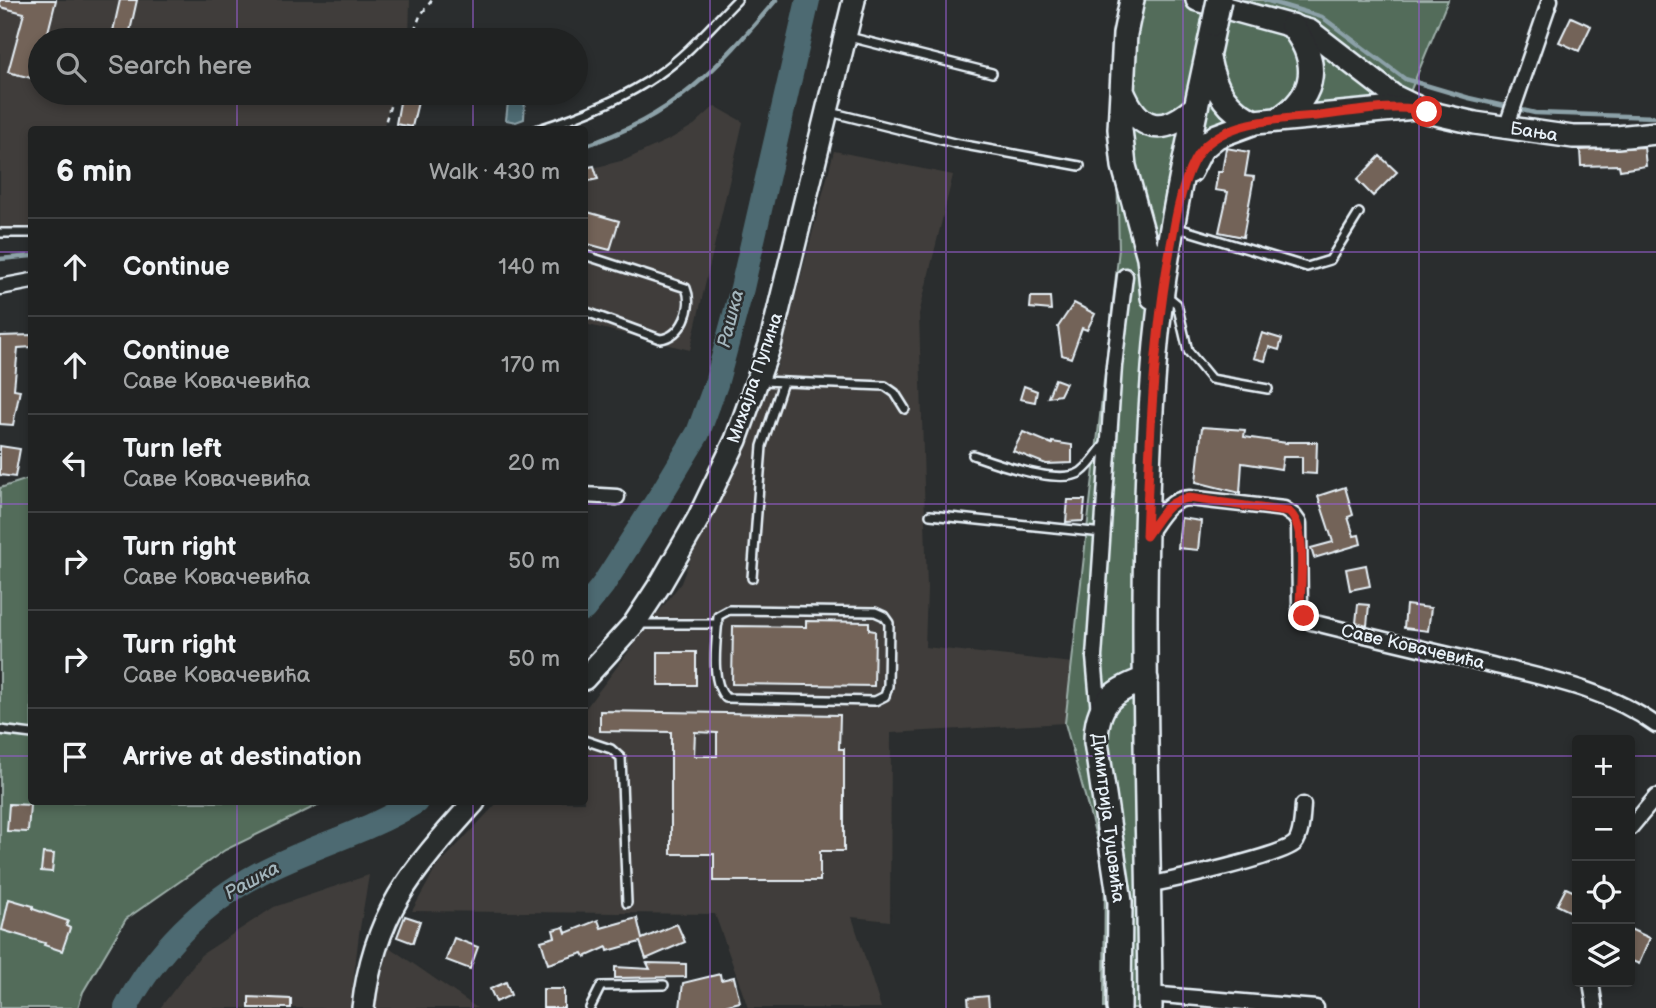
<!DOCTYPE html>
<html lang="en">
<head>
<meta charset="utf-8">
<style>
  :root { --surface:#202222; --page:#2d2f2f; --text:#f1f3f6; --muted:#a2a4a5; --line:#3d3f40 }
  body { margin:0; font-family:"Balsamiq Sans",sans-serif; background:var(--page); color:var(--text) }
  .controls { position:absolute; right:21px; bottom:21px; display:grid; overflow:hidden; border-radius:7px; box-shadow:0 4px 10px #0003 }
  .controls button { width:63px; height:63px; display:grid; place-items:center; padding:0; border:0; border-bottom:2px solid var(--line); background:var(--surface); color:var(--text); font:35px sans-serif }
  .stop { position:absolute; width:21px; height:21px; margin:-16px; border:5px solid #d93025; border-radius:50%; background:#fff }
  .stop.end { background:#d93025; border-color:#fff; box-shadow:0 2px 7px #0008 }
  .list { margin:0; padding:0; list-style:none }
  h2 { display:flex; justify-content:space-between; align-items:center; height:91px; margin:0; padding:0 28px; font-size:30px }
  h2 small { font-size:23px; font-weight:400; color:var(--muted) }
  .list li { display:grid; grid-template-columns:46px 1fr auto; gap:21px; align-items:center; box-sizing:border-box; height:98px; padding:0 28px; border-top:2px solid var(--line) }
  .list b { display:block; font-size:26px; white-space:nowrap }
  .list p { margin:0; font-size:23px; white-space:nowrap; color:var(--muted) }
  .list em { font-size:23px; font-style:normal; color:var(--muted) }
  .icon { flex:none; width:38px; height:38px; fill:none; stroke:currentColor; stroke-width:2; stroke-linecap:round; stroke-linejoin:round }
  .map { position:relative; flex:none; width:1656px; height:1008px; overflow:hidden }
  .search { position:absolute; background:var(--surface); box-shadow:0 4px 10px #0003; left:28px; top:28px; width:560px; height:77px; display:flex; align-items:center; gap:18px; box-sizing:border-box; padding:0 24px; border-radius:38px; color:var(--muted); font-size:26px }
  .panel { position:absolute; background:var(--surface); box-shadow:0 4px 10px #0003; left:28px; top:126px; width:560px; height:679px; border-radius:7px }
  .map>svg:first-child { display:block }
</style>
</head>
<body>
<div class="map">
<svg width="1656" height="1008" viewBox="0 0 1656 1008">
  <rect width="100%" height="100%" fill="#2a2d2e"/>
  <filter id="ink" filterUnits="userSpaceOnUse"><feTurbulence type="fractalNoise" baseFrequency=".0143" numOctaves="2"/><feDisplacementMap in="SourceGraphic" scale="14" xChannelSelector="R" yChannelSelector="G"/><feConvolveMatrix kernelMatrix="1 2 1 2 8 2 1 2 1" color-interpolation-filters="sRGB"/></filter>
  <g filter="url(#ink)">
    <path fill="#403e3b" d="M0,0H410L409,37L408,40H40V93H393L383,129L32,130L31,233H0Z
      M715,106L743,122L690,350L585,324V170L625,160L672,138L694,125Z
      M834,151L953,175L919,314L927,589L925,647L1073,663L1065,723L891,733L890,921L852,917L881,1008H748L715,914L412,911L436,868L498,802H584L585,709L681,583L770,345L776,371Z
      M369,875L359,934L350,1008H160L201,955L274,907Z
      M389,947L477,1008H374Z"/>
    <path fill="#526c5a" stroke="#9daea9" stroke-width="2" d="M1121,0H1448L1398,121L1291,126L1238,136L1215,145L1194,166L1170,275L1157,414L1154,1008H1104L1105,869L1065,723L1119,249L1115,85Z
      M31,478L32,802H324L225,850L126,919L83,992L78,1008H0V488Z"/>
    <path fill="#4e6b72" stroke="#8ca1a8" stroke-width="2" d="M509,93H518L519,97L525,98L524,119L516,122L506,120Z"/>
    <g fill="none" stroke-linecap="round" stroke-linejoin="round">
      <path stroke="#8ca1a8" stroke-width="4.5" d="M1265,0L1322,17L1405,79L1469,98L1535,113L1656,117
        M584,146C675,116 716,70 776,0
        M0,259L32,256"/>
      <path stroke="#4e6b72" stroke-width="24" d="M584,609L603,585L662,493L698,433L716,384L742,288L808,0
        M126,1008C155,952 204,903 260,873C311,846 366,833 416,802"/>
    </g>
    <path fill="#736459" stroke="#e8f1f8" stroke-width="2" fill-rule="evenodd" d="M0,0H56L46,40H40V61L35,79L8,72L24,13L0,7Z
      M120,0H137L128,40H111Z
      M1571,17L1591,26L1579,51L1559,42Z
      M401,97L418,102L412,127L396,124Z
      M1644,147L1646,166L1620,170L1619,165L1581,166L1580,150Z
      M1226,148L1249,152L1245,176L1254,177L1243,237L1219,232L1228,192L1215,190L1218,172H1222Z
      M1380,156L1397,172L1373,196L1357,180Z
      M594,166L598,179L584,182V168Z
      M584,211L619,221L610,250L584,243Z
      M1031,297H1050L1051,310L1030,308Z
      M1074,303L1095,314L1087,330L1082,328L1071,358L1062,355L1058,327Z
      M1262,333L1282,339L1279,350L1269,347L1265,361L1254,358Z
      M32,335V347L18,348L14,389L20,390L13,425L0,424V336Z
      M1055,379L1066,383L1060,395L1048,397Z
      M1024,386L1037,391L1035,402L1020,399Z
      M1202,427L1245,430L1244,437L1287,443V442H1317L1316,474L1302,473V457H1283L1281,469L1242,463L1240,493L1196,482Z
      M1023,432L1052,444V442L1072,445V463L1046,464L1013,451Z
      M0,446L20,449L15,477L0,475Z
      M1345,487L1353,515L1348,517L1354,536L1359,535L1361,544L1314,558L1311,548L1333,542L1318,496Z
      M1068,500H1085L1083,521L1066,522Z
      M1181,518L1201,521L1198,550L1178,548Z
      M1366,565L1370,586L1350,590L1346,569Z
      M1358,604L1369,605L1367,626L1356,623Z
      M1406,605L1431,608L1428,631L1404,628Z
      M806,621L869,622V630L875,631L874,686L732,684L733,626L806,627Z
      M658,652H696V685H658Z
      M600,711L840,715L839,749H844V851H820V881H714V854H671V732L600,731ZM695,732L717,733V756H694Z
      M9,804L30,805L28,832L7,831Z
      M43,853L54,854L52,872L41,871Z
      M1566,888L1577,893V915L1557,905Z
      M9,899L33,906V909L68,921L66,926L70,928L62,951L44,945L45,943L2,930Z
      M405,916L420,921L413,943L397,937Z
      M637,918L642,939L677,924L685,942L646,959L640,942L608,951L607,947L585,957L583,953L548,964L541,941L555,937L553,930L564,927L566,933L598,920L601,928Z
      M1630,929L1650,938L1639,964L1630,960Z
      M454,938L478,947L470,969L446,960Z
      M647,963L686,964V977L615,978V967L650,969Z
      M720,974L721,980L734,977L740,1002L716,1008H680L683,983Z
      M506,982L511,995L496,1002L490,989Z
      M543,989H564V1008H543Z
      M988,996L989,1008H969L968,998Z
      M249,997L291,999V1008H249Z"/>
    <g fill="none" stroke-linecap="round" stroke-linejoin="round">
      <g stroke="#e8f1f8" stroke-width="12">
        <path id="lane" d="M849,37L992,73
          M830,112L954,143L1080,166
          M536,130C578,117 622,100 659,74C688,54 712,25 737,0
          M1175,227L1307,267L1330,260L1359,213
          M0,233H32
          M584,255L686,288C694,307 682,337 660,339L584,311
          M1166,295L1177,304L1188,351L1211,379L1268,389
          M762,381L885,386L895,393L905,409
          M973,455C995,463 1060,486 1081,472C1090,466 1099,451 1106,443
          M930,515L1103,533
          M752,578L762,446L783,382
          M729,610L875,612L884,616L889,623L888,686L885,696L875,701L726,698C709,681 717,639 718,616Z
          M638,624H718
          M0,730L32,734
          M584,740L611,749L621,758L627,903
          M590,1008L601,986L664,985"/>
      </g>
      <g stroke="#e8f1f8" stroke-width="19">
        <path id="street" d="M1506,128L1550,0
          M0,287L32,281
          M584,495L617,497
          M1147,535C1159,519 1168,499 1189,498L1284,509L1294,516L1299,523L1300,608L1304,616L1311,622C1371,637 1432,651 1492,665C1549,679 1608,690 1656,725
          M1099,713L1094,657L1114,366L1125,276
          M1630,828L1656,797
          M1148,885C1173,880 1282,856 1295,843C1302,835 1302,815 1303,805
          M1591,982L1595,1008
          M1150,994L1316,1008"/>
      </g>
      <g stroke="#e8f1f8" stroke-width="26">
        <path id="secondary" d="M1197,0L1310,31L1394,96L1427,112L1475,123L1573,137H1617L1656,133
          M584,679L634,624L661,583L698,519L736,440L770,345L854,0
          M363,1008C374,912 413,870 474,802"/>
      </g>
      <g stroke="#e8f1f8" stroke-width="28">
        <path id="primary" d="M1132,0L1125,34L1120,129L1124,166L1149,257L1153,297
          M1208,58C1213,87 1227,111 1255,122
          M1122,91C1139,132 1163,136 1196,107
          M1279,119C1318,95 1319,60 1292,26
          M1190,171L1201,149L1217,136L1255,122L1415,107
          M1119,1008L1120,902L1096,742C1096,704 1111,691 1146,679
          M1150,1008C1149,795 1137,581 1154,368C1162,253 1190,137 1214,24"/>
      </g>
      <path stroke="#e8f1f8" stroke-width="2.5" stroke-dasharray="5 5" stroke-linecap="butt" d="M411,40L420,16L432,0
        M383,130L394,93"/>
      <use href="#lane" stroke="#2a2d2e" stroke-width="7"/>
      <use href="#street" stroke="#2a2d2e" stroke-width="14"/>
      <use href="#secondary" stroke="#2a2d2e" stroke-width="21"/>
      <use href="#primary" stroke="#2a2d2e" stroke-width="23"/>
      <g stroke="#e8f1f8" stroke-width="28" stroke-linecap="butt">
        <path id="primary-bridge" d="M1214,24L1219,0"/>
      </g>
      <use href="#primary-bridge" stroke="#2a2d2e" stroke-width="23"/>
    </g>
  </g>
  <g fill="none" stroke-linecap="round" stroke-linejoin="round" filter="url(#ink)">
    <path stroke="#d93025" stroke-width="9" d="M1304,616L1300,608C1300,583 1308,528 1289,512L1189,498C1167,499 1158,520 1146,536C1150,436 1153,338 1172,239C1176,215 1185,167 1202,149C1229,120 1279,119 1317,116C1346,113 1401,102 1427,112"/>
  </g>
  <path fill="none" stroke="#965dcd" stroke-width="2" stroke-opacity="0.55" d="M237,0V40M473,0V40M710,0V1008M946,0V1008M1183,0V1008M1419,0V1008M237,93V130M473,93V130M0,252H32M584,252H1656M0,504H32M584,504H1656M0,756H32M584,756H1577M1630,756H1656M237,802V1008M473,802V1008"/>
  <g text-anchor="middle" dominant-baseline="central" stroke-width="5" stroke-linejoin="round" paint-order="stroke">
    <g font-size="18" fill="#e8f1f8" stroke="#2a2d2e">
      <text transform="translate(1534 132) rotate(9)">Бања</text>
      <text transform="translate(755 378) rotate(-71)">Михајла Пупина</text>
      <text transform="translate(1413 647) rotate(13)">Саве Ковачевића</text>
      <text transform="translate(1108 818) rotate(83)">Димитрија Туцовића</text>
    </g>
    <g font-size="19" font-style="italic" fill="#a3b5bc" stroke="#2a2d2e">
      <text transform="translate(731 319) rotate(-76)">Рашка</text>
      <text transform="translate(252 881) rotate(-29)">Рашка</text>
    </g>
  </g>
</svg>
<div class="controls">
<button>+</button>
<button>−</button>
<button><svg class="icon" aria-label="locate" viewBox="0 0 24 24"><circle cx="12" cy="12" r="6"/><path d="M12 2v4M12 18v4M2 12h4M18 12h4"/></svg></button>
<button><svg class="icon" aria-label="layers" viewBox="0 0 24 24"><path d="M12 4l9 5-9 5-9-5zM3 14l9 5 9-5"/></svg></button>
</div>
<div class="stop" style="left:1427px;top:112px"></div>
<div class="stop end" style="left:1304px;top:616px"></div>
<div class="search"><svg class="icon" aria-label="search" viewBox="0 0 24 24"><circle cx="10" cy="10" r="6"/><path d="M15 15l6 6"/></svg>Search here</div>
<section class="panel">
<h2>6 min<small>Walk · 430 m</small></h2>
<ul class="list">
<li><svg class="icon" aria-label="ahead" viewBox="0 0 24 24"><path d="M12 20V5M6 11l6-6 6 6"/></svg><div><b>Continue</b></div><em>140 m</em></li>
<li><svg class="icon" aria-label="ahead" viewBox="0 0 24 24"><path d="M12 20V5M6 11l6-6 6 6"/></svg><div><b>Continue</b><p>Саве Ковачевића</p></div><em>170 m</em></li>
<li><svg class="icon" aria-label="left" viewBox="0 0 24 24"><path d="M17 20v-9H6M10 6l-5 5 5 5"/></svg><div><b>Turn left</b><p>Саве Ковачевића</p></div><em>20 m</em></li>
<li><svg class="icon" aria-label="right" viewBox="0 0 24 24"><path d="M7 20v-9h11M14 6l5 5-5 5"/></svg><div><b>Turn right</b><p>Саве Ковачевића</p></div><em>50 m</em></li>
<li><svg class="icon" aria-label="right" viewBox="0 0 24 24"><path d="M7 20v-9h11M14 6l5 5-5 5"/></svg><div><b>Turn right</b><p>Саве Ковачевића</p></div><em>50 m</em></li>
<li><svg class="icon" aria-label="arrive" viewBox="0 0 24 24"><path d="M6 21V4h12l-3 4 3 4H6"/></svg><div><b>Arrive at destination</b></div></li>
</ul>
</section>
</div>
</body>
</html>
